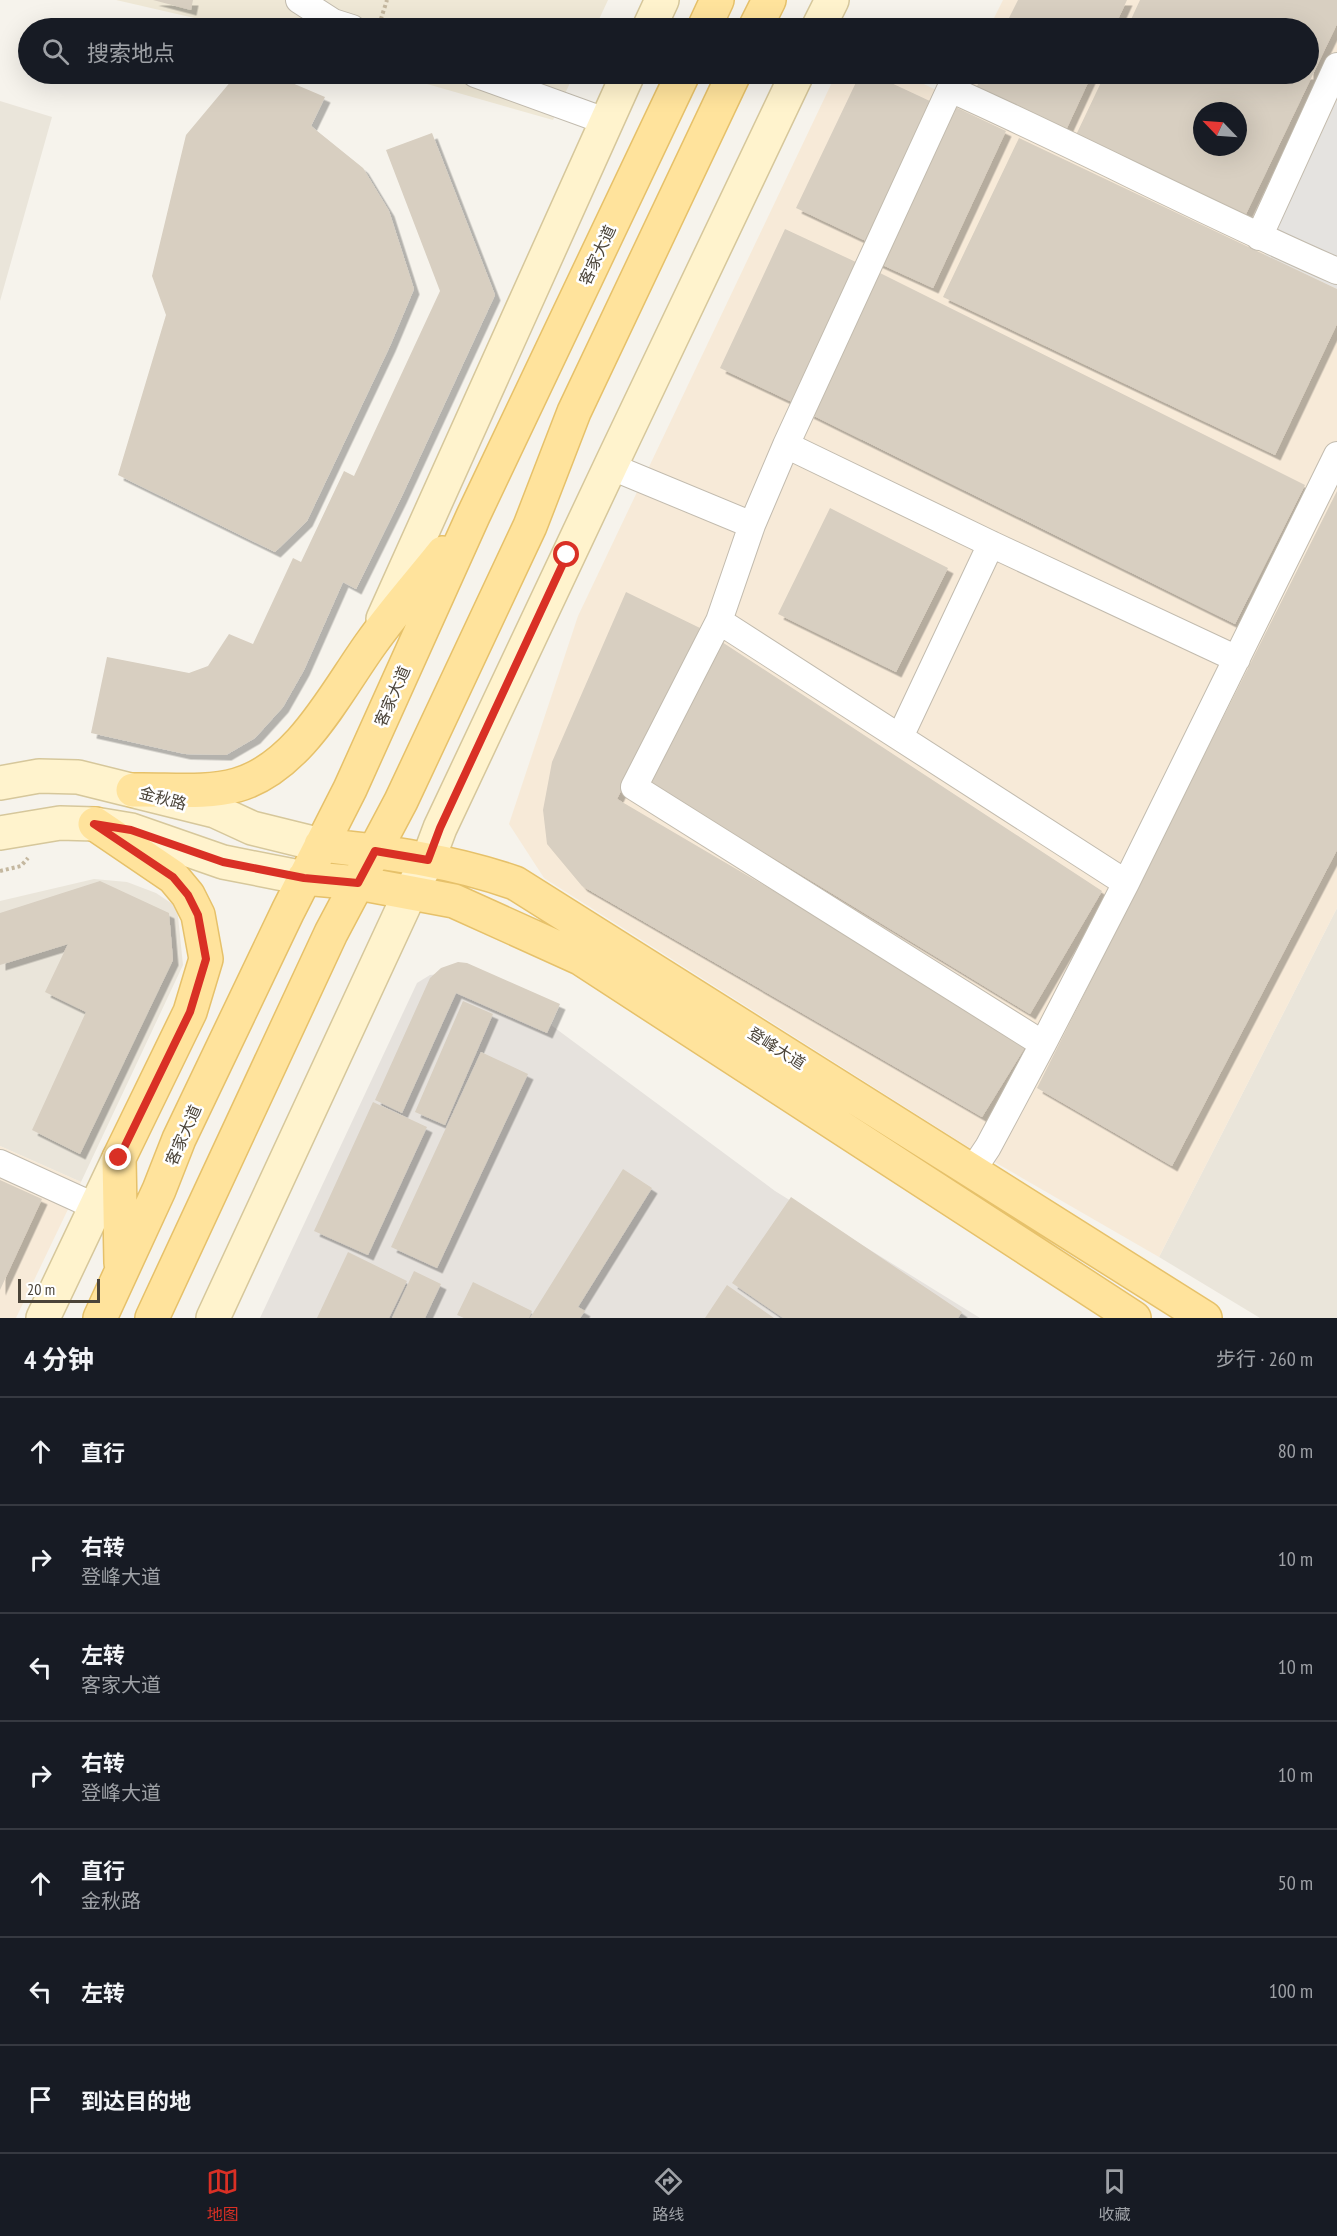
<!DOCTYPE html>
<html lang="zh">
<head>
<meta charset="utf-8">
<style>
  :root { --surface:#171b24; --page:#242831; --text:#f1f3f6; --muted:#9ea1a6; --line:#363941; --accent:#d93025 }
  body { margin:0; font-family:"PT Sans Narrow","Noto Sans SC",sans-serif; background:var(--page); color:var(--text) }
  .compass { position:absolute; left:1193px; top:102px; width:54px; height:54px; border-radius:50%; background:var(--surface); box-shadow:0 6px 24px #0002; rotate:295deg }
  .scale { position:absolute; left:18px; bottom:15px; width:82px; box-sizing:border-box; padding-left:6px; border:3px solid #4b4439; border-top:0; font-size:16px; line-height:21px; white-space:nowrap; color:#4b4439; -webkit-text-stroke:4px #fff; paint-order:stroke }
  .stop { position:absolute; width:18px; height:18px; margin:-14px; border:4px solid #d93025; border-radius:50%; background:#fff }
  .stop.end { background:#d93025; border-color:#fff; box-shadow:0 2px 6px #0008 }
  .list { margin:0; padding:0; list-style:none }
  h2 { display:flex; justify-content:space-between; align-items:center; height:78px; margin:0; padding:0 24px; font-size:26px }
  h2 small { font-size:20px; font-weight:400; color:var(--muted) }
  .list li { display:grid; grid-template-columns:39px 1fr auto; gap:18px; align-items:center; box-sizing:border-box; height:108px; padding:0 24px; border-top:2px solid var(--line) }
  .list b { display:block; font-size:22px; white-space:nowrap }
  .list p { margin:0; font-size:20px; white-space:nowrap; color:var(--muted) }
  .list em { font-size:20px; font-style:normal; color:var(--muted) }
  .icon { flex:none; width:33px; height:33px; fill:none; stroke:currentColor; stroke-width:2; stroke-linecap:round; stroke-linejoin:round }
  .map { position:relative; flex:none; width:1337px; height:1318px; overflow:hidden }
  .search { position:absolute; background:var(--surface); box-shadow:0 6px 24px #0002; left:18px; right:18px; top:18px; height:66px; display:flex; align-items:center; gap:15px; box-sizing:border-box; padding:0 21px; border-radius:33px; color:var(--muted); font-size:22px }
  .sheet { height:834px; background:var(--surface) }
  nav { display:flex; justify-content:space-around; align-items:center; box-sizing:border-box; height:84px; border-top:2px solid var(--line); background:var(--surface); font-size:16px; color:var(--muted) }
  nav a { display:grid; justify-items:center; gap:3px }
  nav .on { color:var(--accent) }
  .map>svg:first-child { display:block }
</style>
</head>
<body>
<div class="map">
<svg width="1337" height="1318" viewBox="0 0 1337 1318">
  <defs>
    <filter id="shadow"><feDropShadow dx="5.5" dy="5.5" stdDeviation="0" flood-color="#0004"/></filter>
  </defs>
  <rect width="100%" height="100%" fill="#f6f3ec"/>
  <path fill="#eae5da" d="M0,101L52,117L0,301Z
    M94,879L127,882L156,893L177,907L183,965L81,1182L0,1146V901Z
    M1337,908V1318H1260L1159,1257Z"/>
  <path fill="#f7ead8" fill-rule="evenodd" d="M1003,0H1337V908L1159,1257L965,1145L544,878L509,824L578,616L836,74H903L955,99L968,74H1308V28H989ZM1202,111H1238V147H1202Z
    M0,1146L81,1182L16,1318H0Z"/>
  <path fill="#e6e2dd" d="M449,973L551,1025L775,1191L980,1318H260L417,983L430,975Z"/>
  <path fill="#efe8d6" d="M116,0H608L595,28H238Z
    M392,74H574L553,120Z"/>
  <path fill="#e5e3e0" d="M1337,100V289L1265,255Z"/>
  <path fill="#d8cfc1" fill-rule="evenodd" filter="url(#shadow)" d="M153,0H193L191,10Z
    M1018,0H1127L1114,28H1004Z
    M1140,0H1337V24L1245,216L1076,135L1105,74H1308V28H1127ZM1202,111H1238V147H1202Z
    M237,74H271L325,97L311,126L363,168L389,211L414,289L390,346L307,521L275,552L118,475L166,315L152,276L186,135Z
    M860,74H872L932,102L866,241L796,208Z
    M983,74H1092L1066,130L976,88Z
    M949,104L1006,131L933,288L876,262Z
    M432,133L495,295L401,498L356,589L343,582L304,670L283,707L255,738L226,755L185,754L91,733L107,657L189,673L208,666L229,634L253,644L293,558L301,562L344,471L354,476L440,291L386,150Z
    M1019,138L1337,289V324L1275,455L943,297Z
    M785,229L858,263L792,402L720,368Z
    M878,272L1305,485L1235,624L808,413Z
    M1337,491V850L1172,1166L1037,1088Z
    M830,508L948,568L896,672L778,614Z
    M626,592L700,628L617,799L1029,1041L982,1117L582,886L547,844L543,810L552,762Z
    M722,642L1102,891L1030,1014L644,779Z
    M100,881L169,913L173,960L80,1154L32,1130L86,1012L45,992L68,944L0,965V913Z
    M458,962L467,963L560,1004L547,1033L456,993L402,1113L375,1100L430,978L441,968Z
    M463,1001L493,1014L445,1125L415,1112Z
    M481,1052L528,1074L437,1268L391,1247Z
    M373,1102L427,1127L368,1255L314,1231Z
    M623,1169L652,1188L578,1307L585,1311L580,1318H530Z
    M0,1180L42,1199L0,1290Z
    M791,1197L962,1312L958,1318H783L732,1283Z
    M348,1252L407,1281L389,1318H317Z
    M414,1271L441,1284L425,1318H392Z
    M473,1282L532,1311L529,1318H464L457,1315Z
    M727,1285L774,1318H705Z"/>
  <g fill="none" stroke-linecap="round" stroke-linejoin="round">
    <g stroke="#c2bbae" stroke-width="28">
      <path id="street" d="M299,0L333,22L352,28
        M475,74L605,121
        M1259,237L1337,66
        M786,445L950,89C1080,147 1206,214 1337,271
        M612,467L752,525L786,445L991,544L1237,659
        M752,525L719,621L1126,883
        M719,621L634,787L1043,1044
        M900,737L991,544
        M0,1163L94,1206
        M972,1171L988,1147L1043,1044L1126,883L1337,455"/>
    </g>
    <g stroke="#d6c79b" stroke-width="36">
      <path id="secondary" d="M649,28L662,0
        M818,28L832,0
        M383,619L628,74
        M0,783L39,776L78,777L215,811L252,828L321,845
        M0,833L60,823L95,824L131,830L223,862L304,878
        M43,1318L119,1158
        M213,1318L410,893L428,860L440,828C557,576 678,325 797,74"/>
    </g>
    <g stroke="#e6c16a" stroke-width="36">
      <path id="primary" d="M704,28L717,0
        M755,28L769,0
        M133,790C167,789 205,794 237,785C300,767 337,690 372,642C394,611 420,582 443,553
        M95,824L173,877L188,895L198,915L206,959L190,1012L119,1158L121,1263
        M321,845C387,852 452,861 515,883L1205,1318
        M304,878L358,883L454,901L580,958L1134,1318
        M100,1318L159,1190L179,1139L288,911L350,789L473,516L683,74
        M152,1318L331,933L401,801L530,526L574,412L734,74"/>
    </g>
    <path stroke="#c4b79f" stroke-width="4" stroke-dasharray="3 3" stroke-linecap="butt" d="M379,25L387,0
      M0,871L21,866L28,858"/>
    <use href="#street" stroke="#fff" stroke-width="26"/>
    <use href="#secondary" stroke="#fff3cd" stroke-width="33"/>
    <use href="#primary" stroke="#ffe39c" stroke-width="33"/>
  </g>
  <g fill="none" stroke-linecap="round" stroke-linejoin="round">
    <path stroke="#d93025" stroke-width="8" d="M119,1158L190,1012L206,959L198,915L188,895L173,877L94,824L131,830L223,862L304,878L358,883L375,851L428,860L440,828L567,555"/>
  </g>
  <g text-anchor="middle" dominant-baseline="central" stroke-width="5" stroke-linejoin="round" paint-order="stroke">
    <g font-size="16" fill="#4b4439" stroke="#fff">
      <text transform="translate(597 255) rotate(-65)">客家大道</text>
      <text transform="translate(392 696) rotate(-66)">客家大道</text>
      <text transform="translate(163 798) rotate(15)">金秋路</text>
      <text transform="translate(777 1048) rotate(32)">登峰大道</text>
      <text transform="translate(183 1135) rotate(-66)">客家大道</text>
    </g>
  </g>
</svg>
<svg class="compass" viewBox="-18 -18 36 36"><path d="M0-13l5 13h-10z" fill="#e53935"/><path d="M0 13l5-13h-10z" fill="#9ea1a6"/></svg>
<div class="scale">20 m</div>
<div class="stop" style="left:567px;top:555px"></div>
<div class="stop end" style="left:119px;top:1158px"></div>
<div class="search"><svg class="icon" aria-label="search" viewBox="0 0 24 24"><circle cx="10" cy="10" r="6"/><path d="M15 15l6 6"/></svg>搜索地点</div>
</div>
<section class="sheet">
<h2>4 分钟<small>步行 · 260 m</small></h2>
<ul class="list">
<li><svg class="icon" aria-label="ahead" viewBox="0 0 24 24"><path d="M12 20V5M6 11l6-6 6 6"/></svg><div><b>直行</b></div><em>80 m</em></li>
<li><svg class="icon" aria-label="right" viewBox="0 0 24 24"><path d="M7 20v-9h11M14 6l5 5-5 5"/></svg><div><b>右转</b><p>登峰大道</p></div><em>10 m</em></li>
<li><svg class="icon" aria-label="left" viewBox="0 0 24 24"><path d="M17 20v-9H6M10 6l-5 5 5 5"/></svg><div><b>左转</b><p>客家大道</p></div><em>10 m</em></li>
<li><svg class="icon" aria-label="right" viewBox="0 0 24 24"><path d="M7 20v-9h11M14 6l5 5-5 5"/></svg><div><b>右转</b><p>登峰大道</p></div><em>10 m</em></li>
<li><svg class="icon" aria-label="ahead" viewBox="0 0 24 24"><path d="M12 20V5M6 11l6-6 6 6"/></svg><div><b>直行</b><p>金秋路</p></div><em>50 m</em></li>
<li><svg class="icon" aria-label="left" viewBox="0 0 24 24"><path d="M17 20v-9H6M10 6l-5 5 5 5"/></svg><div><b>左转</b></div><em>100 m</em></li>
<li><svg class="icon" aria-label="arrive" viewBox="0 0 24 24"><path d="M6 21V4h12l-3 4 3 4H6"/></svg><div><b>到达目的地</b></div></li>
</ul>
</section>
<nav>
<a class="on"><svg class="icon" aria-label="map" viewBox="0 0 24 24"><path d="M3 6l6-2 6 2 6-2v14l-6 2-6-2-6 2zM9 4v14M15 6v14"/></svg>地图</a>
<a><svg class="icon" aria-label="directions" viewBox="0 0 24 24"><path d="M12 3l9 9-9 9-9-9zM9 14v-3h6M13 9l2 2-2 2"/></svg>路线</a>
<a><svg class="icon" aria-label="saved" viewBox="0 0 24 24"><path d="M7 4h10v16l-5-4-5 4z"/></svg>收藏</a>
</nav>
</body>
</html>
